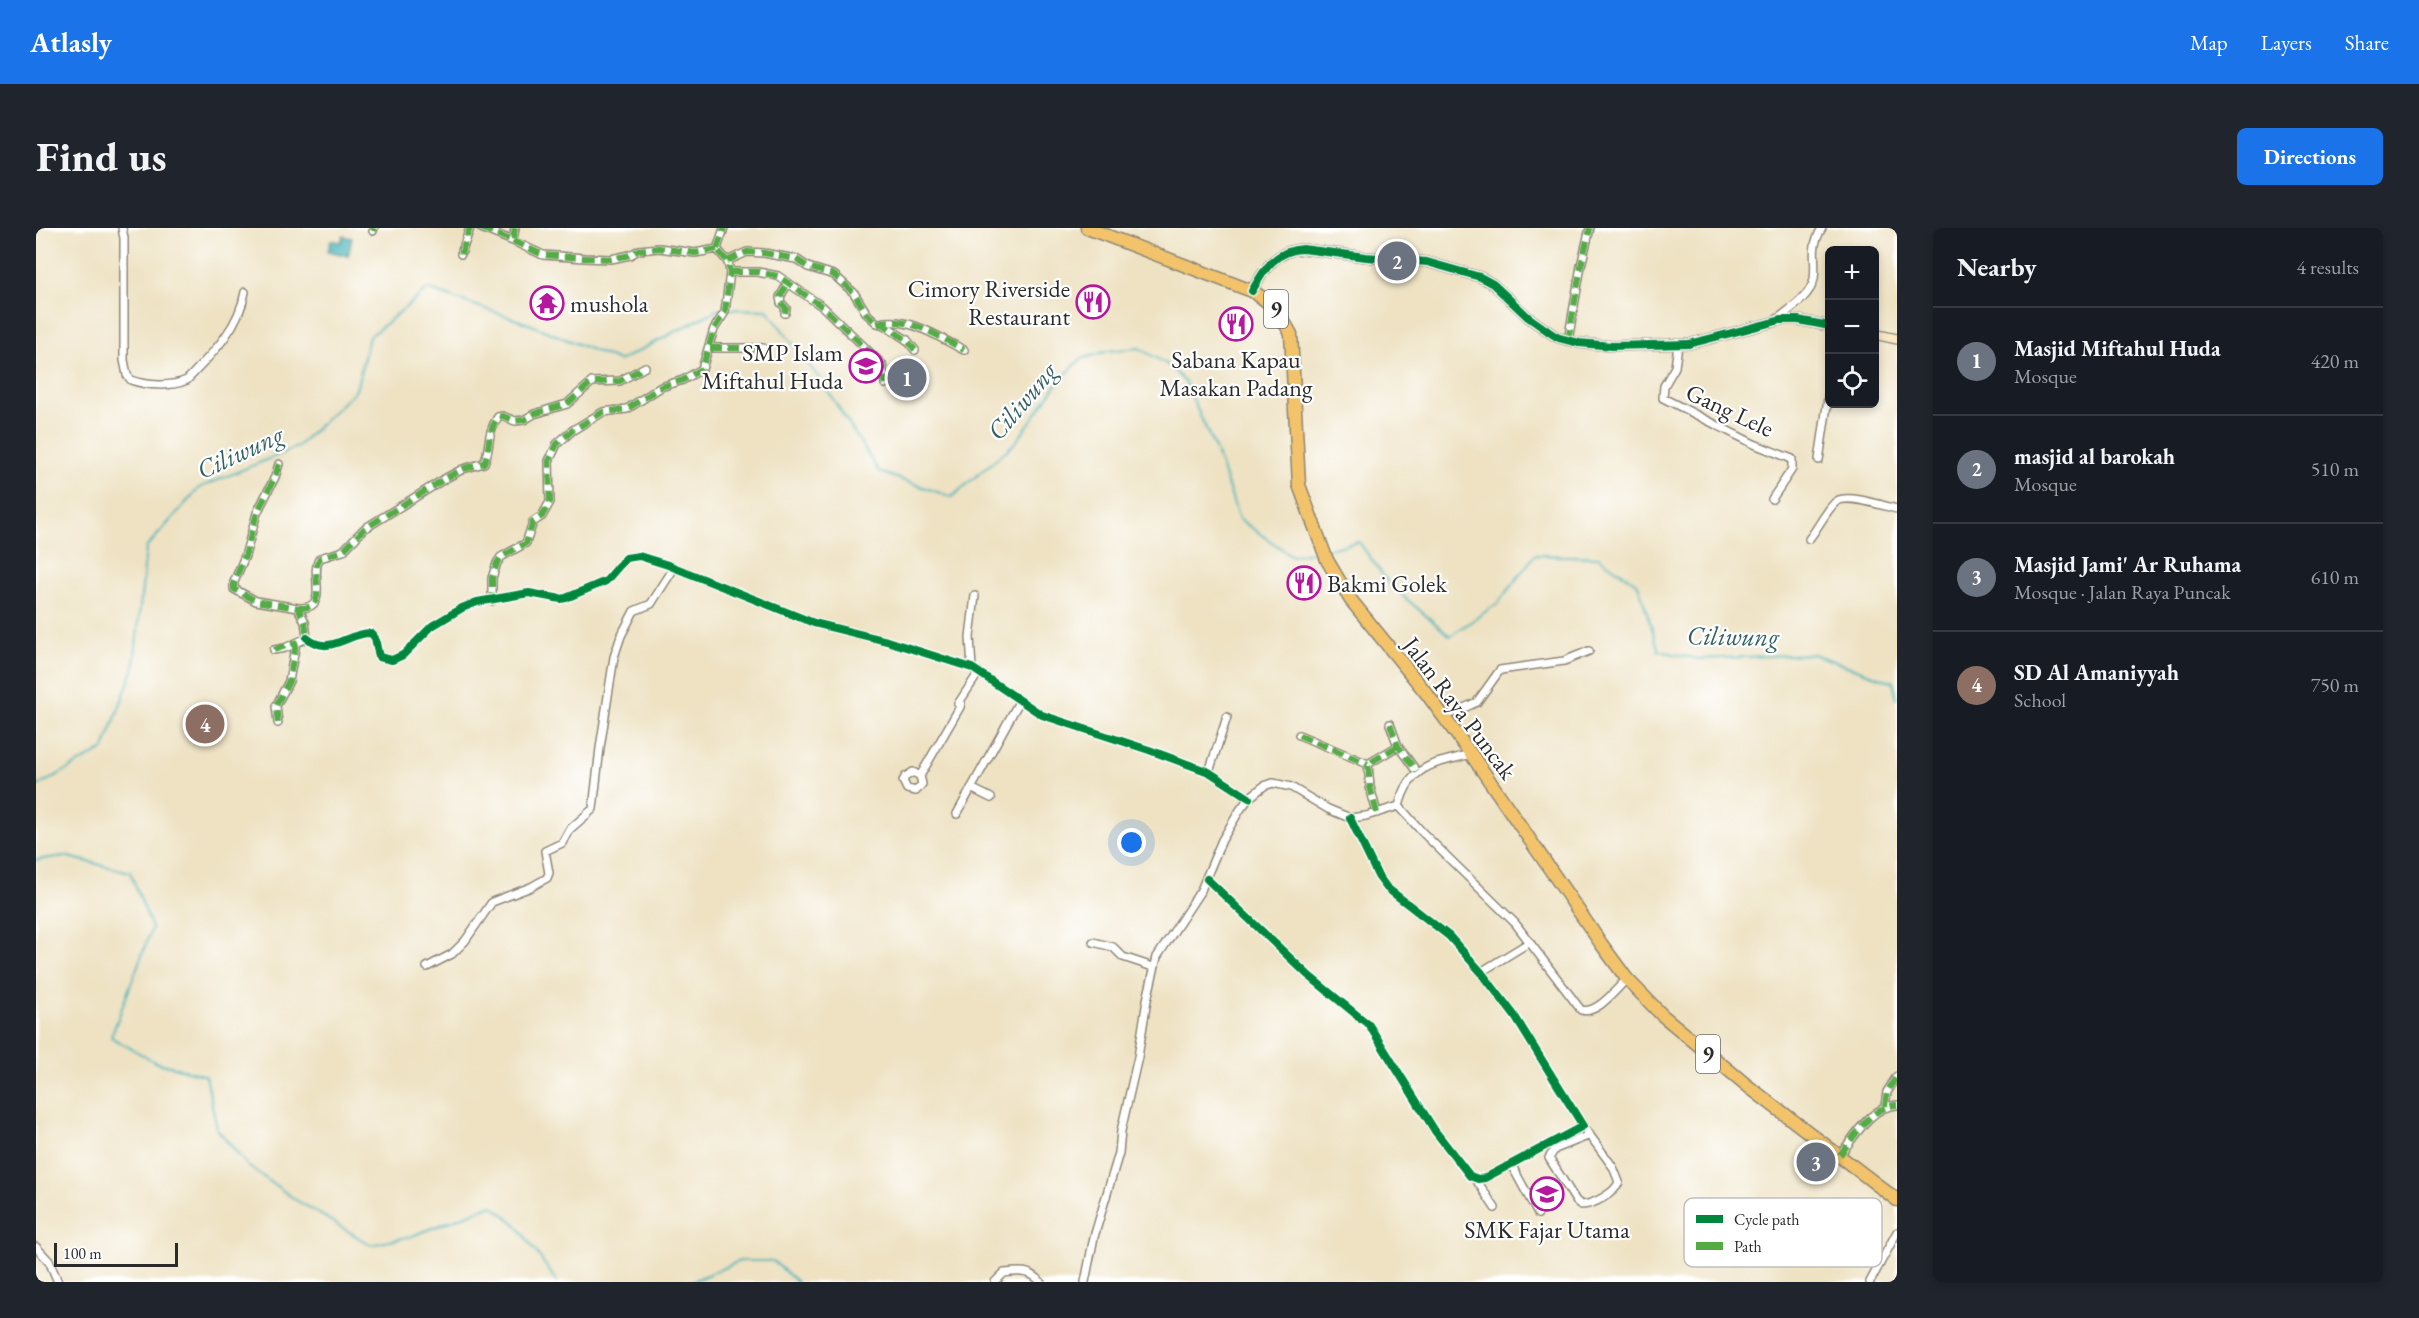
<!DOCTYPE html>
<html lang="en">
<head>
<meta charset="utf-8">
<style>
  :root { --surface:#171b24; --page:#20242c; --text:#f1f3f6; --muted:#9ea1a6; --line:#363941; --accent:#1a73e8 }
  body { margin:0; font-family:"EB Garamond",serif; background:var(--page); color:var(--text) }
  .controls { position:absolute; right:18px; top:18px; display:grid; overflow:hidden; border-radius:9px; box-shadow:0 3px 9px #0003 }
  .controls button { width:54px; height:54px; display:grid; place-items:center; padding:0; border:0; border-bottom:2px solid var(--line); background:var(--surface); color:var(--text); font:30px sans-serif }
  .scale { position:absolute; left:18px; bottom:15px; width:124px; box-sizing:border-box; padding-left:6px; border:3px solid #2b2b2b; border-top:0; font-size:16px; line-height:21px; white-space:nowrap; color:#2b2b2b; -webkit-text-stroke:4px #fff; paint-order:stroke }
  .you { position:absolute; left:1096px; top:615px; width:21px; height:21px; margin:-15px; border:4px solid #fff; border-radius:50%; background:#1a73e8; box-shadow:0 0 0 9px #1a73e833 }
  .badge { display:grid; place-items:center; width:39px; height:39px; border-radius:50%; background:var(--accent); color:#fff; font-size:20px; font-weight:700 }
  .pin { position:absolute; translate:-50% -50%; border:3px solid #fff; box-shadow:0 2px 6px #0006 }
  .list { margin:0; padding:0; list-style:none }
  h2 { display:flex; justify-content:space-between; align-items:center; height:78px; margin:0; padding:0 24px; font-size:26px }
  h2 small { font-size:20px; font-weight:400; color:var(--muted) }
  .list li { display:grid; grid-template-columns:39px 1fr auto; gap:18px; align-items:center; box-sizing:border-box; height:108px; padding:0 24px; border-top:2px solid var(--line) }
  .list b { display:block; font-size:22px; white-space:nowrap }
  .list p { margin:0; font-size:20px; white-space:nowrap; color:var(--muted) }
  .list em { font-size:20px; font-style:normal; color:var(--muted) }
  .icon { flex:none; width:33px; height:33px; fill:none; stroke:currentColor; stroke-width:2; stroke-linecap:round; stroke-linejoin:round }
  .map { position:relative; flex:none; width:1861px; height:1054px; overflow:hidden; border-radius:9px }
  header { display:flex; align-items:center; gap:36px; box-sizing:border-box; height:84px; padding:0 30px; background:var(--accent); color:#fff }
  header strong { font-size:28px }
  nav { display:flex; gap:33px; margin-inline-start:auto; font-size:21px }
  .intro { display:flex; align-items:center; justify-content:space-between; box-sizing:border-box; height:144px; padding:0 36px }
  h1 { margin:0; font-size:42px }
  .button { padding:15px 27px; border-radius:9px; background:var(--accent); color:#fff; font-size:21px; font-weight:700 }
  main { display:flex; gap:36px; padding:0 36px }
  aside { flex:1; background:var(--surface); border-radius:9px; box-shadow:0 3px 9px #0003 }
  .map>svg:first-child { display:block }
</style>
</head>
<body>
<header>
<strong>Atlasly</strong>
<nav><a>Map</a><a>Layers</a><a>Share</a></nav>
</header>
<div class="intro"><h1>Find us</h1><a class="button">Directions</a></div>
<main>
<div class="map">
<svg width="1861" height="1054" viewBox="0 0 1861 1054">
  <rect width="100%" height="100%" fill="#fff"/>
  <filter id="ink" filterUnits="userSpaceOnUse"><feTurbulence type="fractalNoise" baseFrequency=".0167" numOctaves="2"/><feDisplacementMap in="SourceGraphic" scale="12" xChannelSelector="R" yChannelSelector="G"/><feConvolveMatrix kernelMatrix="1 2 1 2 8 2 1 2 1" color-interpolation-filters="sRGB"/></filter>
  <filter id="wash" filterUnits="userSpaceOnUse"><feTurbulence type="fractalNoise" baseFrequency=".008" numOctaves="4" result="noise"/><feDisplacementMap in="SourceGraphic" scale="24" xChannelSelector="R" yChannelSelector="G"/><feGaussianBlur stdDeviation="1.35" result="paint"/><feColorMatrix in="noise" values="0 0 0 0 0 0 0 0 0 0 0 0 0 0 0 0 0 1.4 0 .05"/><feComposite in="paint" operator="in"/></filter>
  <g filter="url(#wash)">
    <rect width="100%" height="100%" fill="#eee2c3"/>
    <path fill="#40b1b7" stroke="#366e71" stroke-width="1.5" d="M307,8L316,10L312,28L292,23L295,12L305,14Z"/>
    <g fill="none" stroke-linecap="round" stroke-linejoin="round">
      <path stroke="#40b1b7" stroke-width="2" d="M1292,321L1323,314L1354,357L1414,408L1462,375L1499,327L1562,329L1602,356L1623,423L1663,431L1777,426L1857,454L1861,471
        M0,559L68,521L98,439L110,320L163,260L261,219L320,162L333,109L392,61L493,96L583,133L683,81L731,82L787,155L843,244L916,269L980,214L1023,153L1045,131L1072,123L1103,120L1132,137L1149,154L1180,223L1203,291L1256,328L1283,322
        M0,632L28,628L94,644L116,700L75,809L119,834L170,848L181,901L212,938L260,972L335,1017L376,1008L456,977L481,997L521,1054
        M654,1054L704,1033H737L761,1054"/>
    </g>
  </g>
  <g filter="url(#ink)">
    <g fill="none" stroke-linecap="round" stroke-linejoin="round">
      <g stroke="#8c8677" stroke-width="10">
        <path id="street" d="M86,0L88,10V132L91,147L95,152C111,158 135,159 151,152C175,127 203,100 209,64
          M445,0L477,13L479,0
          M337,3L338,0
          M477,13L507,27L549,30L575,31L594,27L603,22L623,20L659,25L681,21
          M681,21L688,0
          M425,26L434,0
          M691,33L711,24L728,25L760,31L772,39L798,47L818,65L831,86L841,95L848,97L871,112L879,122
          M694,44H722L742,48L787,79L846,136L849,156
          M749,85L750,80L745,75L744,69L752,55
          M1740,92C1753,82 1775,68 1778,51C1781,29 1773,22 1786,0
          M843,95C873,88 902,109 928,122
          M1532,113L1545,38L1554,0
          M1642,117L1639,139L1628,158L1627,170L1718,216L1756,231V241L1736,271
          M674,120H727
          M1783,232L1794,157
          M243,236L239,249L221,285L209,328L198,354V361L220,373L262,380L269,394L271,410
          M1773,311C1781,302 1792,279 1801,273C1813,266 1848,278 1861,281
          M456,373V350L461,335L465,329L490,315L497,294L506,288L514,274L513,233L521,216L537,202L567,184L591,181L625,159L647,152L666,141L678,101L689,84L694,44L692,34L681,21
          M262,380C296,382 272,345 284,330L307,323L328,301L410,250L427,241L448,235C455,220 450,206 462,189L467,188L479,193L488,192L498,186L531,176L556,154L584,153L609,139
          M271,410C294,429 312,404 335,405L339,410L343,429L356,432L367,427L396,398L426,380L441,374L493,365L525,371L530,370L570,353L590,330L603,328L632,337L778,395L851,413L936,440L1006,487L1113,522L1173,544L1213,570
          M238,422L249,420L271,410
          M936,440L934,409L939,368
          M922,476L943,444
          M1408,489L1441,474L1464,442L1528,433L1553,423
          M242,495L240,478L253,453L260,415
          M1354,496L1362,518L1381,544
          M1263,507L1332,536
          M1173,544L1191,489
          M884,548L877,544L869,549L867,553L871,561L880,563L886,556L884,548L924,479L925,475
          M935,560L955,570
          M1363,578L1386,604L1479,695L1545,782C1561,787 1580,761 1591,751
          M1341,585L1334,559L1332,536L1362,518
          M921,586L984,472
          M1171,651L1272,747L1333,797L1399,903L1434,948L1442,951L1449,950L1547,898L1478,787L1445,744L1413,708L1351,660L1342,648L1314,590
          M1057,714L1077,719L1087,729L1117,739
          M391,739L416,726L429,713L456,674L495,659L511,650L513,645L509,623L526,615L533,602L557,581L564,520L578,429L585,408L598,383L615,376L638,340
          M1445,744L1494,714
          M1849,878L1851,864L1861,848
          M1547,898L1577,939L1583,954C1579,965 1557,977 1545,977L1540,973L1513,930L1519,921L1554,907
          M1804,927C1819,908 1835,878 1861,877
          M1475,936L1502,986
          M1439,950L1459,980
          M0,1019L13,1033L22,1054
          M959,1054L968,1045C984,1043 994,1042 1005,1054
          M1049,1054L1058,1009L1083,925L1085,903L1102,829L1111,772L1121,729L1165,662L1186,612L1204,582L1213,570L1228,558L1237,555L1255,559L1292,581L1314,590L1330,588L1363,578C1374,536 1398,536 1435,526
          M1834,1054L1861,1004"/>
      </g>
      <g stroke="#8c8677" stroke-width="12">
        <path id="secondary" d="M1216,63C1228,41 1240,22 1267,21L1330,29L1391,34L1444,49L1457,56L1492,89L1516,106L1523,110L1543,115L1576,118L1653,116L1745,92H1762L1794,98
          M1838,106L1861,111"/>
      </g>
      <g stroke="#8c8677" stroke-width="15">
        <path id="highway" d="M1051,0L1216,63C1237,76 1243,84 1255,106L1263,257L1291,332L1314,371L1391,466L1435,526L1566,717L1591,751L1626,787L1713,859L1861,972"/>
      </g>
      <use href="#street" stroke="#fff" stroke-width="7"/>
      <use href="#secondary" stroke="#fae7c3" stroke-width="9"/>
      <use href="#highway" stroke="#f2c36a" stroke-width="12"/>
      <path stroke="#54ab44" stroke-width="6" stroke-dasharray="12 6" stroke-linecap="butt" d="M445,0L477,13L479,0
        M337,3L338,0
        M477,13L507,27L549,30L575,31L594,27L603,22L623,20L659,25L681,21
        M681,21L688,0
        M425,26L434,0
        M691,33L711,24L728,25L760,31L772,39L798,47L818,65L831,86L841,95L848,97L871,112L879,122
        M694,44H722L742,48L787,79L846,136L849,156
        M749,85L750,80L745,75L744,69L752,55
        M841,95C873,88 900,107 928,122
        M1532,113L1545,38L1554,0
        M674,120H727
        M243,236L239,249L221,285L209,328L198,354V361L220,373L262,380L269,394L271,410
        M452,373H456V350L461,335L465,329L490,315L497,294L506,288L514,274L513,233L521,216L537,202L567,184L591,181L625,159L647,152L666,141L678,101L689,84L694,44L692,34L681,21
        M262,380C296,382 272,345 284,330L307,323L328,301L410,250L427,241L448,235C455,220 450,206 462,189L467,188L479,193L488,192L498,186L531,176L556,154L584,153L609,139
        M238,422L262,414
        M242,495L240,478L253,453L260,415
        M1354,496L1362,518L1381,544
        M1263,507L1332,536
        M1341,585L1334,559L1332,536L1362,518
        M1849,878L1851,864L1861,848
        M1804,927C1819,908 1835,878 1861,877"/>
      <g stroke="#fff" stroke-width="11">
        <path id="cycleway" d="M1216,63C1228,41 1240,22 1267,21L1330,29L1391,34L1444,49L1457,56L1492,89L1516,106L1523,110L1543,115L1576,118L1653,116L1745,92H1762L1794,98
          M271,410C294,429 312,404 335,405L339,410L343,429L356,432L367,427L396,398L426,380L441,374L493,365L525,371L530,370L570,353L590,330L603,328L632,337L778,395L851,413L936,440L1006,487L1113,522L1173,544L1213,570
          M1171,651L1272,747L1333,797L1399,903L1434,948L1442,951L1449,950L1547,898L1478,787L1445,744L1413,708L1351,660L1342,648L1314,590"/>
      </g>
      <use href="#cycleway" stroke="#00873e" stroke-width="8"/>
    </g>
  </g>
  <defs>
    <g id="restaurant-ring" transform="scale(1.725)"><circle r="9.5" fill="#fff" stroke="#b5179e" stroke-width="1.5"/><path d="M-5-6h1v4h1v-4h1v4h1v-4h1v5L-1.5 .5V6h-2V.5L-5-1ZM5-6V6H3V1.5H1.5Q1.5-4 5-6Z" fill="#b5179e"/></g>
    <g id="temple-ring" transform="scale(1.725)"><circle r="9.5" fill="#fff" stroke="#b5179e" stroke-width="1.5"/><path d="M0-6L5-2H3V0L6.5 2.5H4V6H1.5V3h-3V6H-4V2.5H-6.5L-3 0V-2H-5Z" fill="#b5179e"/></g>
    <g id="school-ring" transform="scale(1.725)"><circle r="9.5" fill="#fff" stroke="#b5179e" stroke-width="1.5"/><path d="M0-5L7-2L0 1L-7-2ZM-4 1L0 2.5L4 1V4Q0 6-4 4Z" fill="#b5179e"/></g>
  </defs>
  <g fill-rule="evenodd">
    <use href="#restaurant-ring" x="1057" y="74"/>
    <use href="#temple-ring" x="511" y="75"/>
    <use href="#restaurant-ring" x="1200" y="96"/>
    <use href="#school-ring" x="830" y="138"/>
    <use href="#restaurant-ring" x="1268" y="355"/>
    <use href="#school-ring" x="1511" y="966"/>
  </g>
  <g text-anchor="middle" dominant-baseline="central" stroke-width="4.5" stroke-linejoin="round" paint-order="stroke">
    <g fill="#fff" stroke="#6b6b6b" stroke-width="1.5">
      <rect x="1228" y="62" width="24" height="38" rx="4.5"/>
      <rect x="1660" y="807" width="24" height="38" rx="4.5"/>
    </g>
    <g font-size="22" font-weight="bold" fill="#2b2b2b">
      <text x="1240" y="81">9</text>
      <text x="1672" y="826">9</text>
    </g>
    <g font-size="24" fill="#2b2b2b" stroke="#fff" text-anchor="end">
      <text x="1034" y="60">Cimory Riverside<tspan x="1034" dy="28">Restaurant</tspan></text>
      <text x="534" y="75" text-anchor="start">mushola</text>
      <text x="807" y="124">SMP Islam<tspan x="807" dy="28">Miftahul Huda</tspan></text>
      <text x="1200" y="131" text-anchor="middle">Sabana Kapau<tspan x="1200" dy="28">Masakan Padang</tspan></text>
      <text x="1291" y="355" text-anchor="start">Bakmi Golek</text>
      <text x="1511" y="1001" text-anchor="middle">SMK Fajar Utama</text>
    </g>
    <g font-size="24" fill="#2b2b2b" stroke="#fff">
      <text transform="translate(1694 182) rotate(25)">Gang Lele</text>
      <text transform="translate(1424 480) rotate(53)">Jalan Raya Puncak</text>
    </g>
    <g font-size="26" font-style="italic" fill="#336163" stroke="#fff">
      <text transform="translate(986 173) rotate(-50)">Ciliwung</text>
      <text transform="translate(204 224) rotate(-25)">Ciliwung</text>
      <text transform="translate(1697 408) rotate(1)">Ciliwung</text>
    </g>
  </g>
  <rect x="1648" y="970" width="198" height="69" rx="9" fill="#fff" stroke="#bfbfbf" stroke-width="1.5"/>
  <rect x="1660" y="987" width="27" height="8" fill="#00873e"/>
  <rect x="1660" y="1014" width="27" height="8" fill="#54ab44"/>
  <g font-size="16" fill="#2b2b2b">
    <text x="1698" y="997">Cycle path</text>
    <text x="1698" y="1024">Path</text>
  </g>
</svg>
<div class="controls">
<button>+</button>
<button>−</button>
<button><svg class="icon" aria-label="locate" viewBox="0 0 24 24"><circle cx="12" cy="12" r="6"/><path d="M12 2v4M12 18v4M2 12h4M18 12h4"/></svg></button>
</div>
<div class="scale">100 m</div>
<div class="you"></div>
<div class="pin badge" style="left:871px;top:150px;background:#6b7280">1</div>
<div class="pin badge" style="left:1361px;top:33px;background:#6b7280">2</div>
<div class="pin badge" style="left:1780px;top:934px;background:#6b7280">3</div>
<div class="pin badge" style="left:169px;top:496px;background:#8d6e63">4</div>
</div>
<aside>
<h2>Nearby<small>4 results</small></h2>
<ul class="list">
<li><span class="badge" style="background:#6b7280">1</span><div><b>Masjid Miftahul Huda</b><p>Mosque</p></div><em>420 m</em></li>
<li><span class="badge" style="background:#6b7280">2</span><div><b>masjid al barokah</b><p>Mosque</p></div><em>510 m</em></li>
<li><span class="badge" style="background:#6b7280">3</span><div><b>Masjid Jami' Ar Ruhama</b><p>Mosque · Jalan Raya Puncak</p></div><em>610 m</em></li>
<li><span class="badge" style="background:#8d6e63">4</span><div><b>SD Al Amaniyyah</b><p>School</p></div><em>750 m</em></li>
</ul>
</aside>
</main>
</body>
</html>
